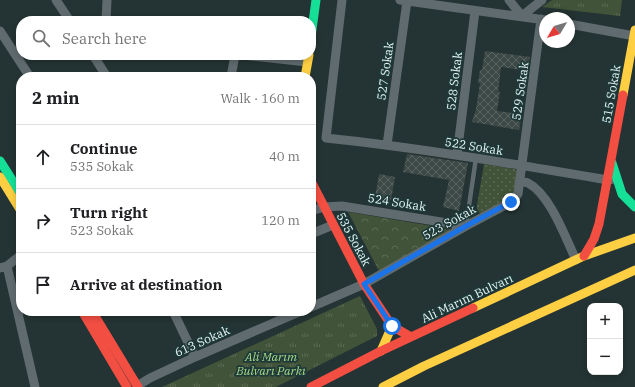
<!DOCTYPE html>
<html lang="en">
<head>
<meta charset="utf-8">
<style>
  :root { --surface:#fff; --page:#f6f6f6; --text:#202124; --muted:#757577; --line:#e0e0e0 }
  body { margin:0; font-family:"IBM Plex Serif",serif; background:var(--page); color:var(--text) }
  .controls { position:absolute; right:12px; bottom:12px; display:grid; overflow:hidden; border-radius:8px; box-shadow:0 2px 6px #0003 }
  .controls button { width:36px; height:36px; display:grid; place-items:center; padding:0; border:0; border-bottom:1px solid var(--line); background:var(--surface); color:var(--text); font:20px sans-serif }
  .compass { position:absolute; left:539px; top:12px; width:36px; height:36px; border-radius:50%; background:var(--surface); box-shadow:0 2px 6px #0003; rotate:232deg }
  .stop { position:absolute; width:12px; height:12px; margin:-9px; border:3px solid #1a73e8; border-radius:50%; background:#fff }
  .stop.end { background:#1a73e8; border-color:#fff; box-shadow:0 1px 4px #0008 }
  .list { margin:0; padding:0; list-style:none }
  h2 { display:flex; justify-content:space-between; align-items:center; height:52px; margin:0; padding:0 16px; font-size:17px }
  h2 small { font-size:13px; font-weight:400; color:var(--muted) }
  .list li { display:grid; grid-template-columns:26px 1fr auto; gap:12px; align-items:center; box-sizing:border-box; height:64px; padding:0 16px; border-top:1px solid var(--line) }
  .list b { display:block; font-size:15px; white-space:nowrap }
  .list p { margin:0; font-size:13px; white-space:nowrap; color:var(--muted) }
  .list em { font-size:13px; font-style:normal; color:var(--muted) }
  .icon { flex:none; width:22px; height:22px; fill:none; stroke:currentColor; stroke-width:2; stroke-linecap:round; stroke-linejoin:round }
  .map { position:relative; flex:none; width:635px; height:387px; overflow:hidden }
  .search { position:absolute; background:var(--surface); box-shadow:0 2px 6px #0003; left:16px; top:16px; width:300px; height:44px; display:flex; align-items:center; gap:10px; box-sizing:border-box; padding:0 14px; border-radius:16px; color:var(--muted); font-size:15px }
  .panel { position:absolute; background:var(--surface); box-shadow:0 2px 6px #0003; left:16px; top:72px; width:300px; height:244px; border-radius:16px }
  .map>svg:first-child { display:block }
</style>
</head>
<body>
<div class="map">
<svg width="635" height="387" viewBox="0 0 635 387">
  <defs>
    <pattern id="grass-dots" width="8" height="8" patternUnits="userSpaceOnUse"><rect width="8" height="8" fill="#415338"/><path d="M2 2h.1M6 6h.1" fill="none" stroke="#5c6c55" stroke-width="1.8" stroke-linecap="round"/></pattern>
    <pattern id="forest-crowns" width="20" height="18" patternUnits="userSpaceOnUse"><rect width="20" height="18" fill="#415338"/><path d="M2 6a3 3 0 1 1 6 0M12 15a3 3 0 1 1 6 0" fill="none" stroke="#5c6c55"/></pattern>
    <pattern id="park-tufts" width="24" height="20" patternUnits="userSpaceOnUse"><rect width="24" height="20" fill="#415338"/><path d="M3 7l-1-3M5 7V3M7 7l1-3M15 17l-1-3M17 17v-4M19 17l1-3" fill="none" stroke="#5c6c55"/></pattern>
    <pattern id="building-cross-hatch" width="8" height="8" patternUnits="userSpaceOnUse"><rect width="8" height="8" fill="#3d4946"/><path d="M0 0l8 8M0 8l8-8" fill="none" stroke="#596461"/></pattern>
  </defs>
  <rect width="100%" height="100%" fill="#243333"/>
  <path fill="url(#grass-dots)" d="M484,164L519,170L515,194L482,215L477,210V205Z"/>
  <path fill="url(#forest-crowns)" d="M348,212L450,229L449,233L379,271Z"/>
  <path fill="url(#park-tufts)" d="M552,0H622L620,16L542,7Z
    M360,296L377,329V336L276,387H162Z"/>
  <path fill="url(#building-cross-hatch)" d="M485,51L530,57L528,71L501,67L498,92H500L497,111L522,114L519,130L472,122L476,109L480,83H478L480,70H482Z
    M407,154L468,163L459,211L443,207L449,180L403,172Z
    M379,174L395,177L391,200L375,197Z"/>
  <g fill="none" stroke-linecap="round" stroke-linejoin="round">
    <path stroke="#606b6f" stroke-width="4.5" d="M466,226L476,158"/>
    <path stroke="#606b6f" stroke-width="9" d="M56,0L70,21
      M342,0L326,138C421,148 514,164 608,180L613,179
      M400,0L545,20
      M509,0L522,16L542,0
      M106,21L107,0
      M569,24L635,36
      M0,31L30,77
      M93,55L107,77
      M242,55L307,62
      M231,77L235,55
      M387,145L407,1
      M457,155L475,11
      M519,182C522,182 526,182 528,183C550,194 566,239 576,260
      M311,211L324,207L342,206L466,226
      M311,234L333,225
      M7,266L35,387
      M0,268L7,266L21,255
      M311,307L364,284L466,226L511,202L518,194L541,19
      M173,311L195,357
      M137,386L150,378L195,357L301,311"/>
    <path stroke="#16e098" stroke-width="9" d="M311,37L316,0
      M0,161L21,194
      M612,163L622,194L635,207"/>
    <path stroke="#ffcf43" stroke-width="9" d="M305,77L309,55
      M623,95L635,30
      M0,177L21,211
      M473,308L584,256L635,238
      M381,351L392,326
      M383,387L424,366L635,270"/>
    <path stroke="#f24e42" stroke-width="9" d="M311,181L364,284L392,326L411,337
      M584,256L594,239L599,224L623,95
      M82,311L127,387
      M92,311L138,387
      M311,387L381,351L473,308"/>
  </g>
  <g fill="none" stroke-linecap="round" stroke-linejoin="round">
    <path stroke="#1a73e8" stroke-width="5" d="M392,326L364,284L466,226L511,202"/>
  </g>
  <g text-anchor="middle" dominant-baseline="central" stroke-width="3.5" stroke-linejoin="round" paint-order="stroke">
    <g font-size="12" fill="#e6f5f5" stroke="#1e3939">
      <text transform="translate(385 71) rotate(-82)">527 Sokak</text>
      <text transform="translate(454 81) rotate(-83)">528 Sokak</text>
      <text transform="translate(520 91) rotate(-82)">529 Sokak</text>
      <text transform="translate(611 94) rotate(-80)">515 Sokak</text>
      <text transform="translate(474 146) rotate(9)">522 Sokak</text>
      <text transform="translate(397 202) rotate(9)">524 Sokak</text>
      <text transform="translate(449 222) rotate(-29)">523 Sokak</text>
      <text transform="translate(354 239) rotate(62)">535 Sokak</text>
      <text transform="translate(467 298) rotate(-25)">Ali Marım Bulvarı</text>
      <text transform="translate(202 341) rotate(-24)">613 Sokak</text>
    </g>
    <g font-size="12" font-style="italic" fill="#a7d886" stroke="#1e3939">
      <text x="271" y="356">Ali Marım<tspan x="271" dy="14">Bulvarı Parkı</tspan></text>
    </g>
  </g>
</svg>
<div class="controls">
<button>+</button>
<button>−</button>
</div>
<svg class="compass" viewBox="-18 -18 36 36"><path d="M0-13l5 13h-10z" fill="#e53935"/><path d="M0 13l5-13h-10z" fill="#757577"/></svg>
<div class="stop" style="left:392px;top:326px"></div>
<div class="stop end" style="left:511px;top:202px"></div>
<div class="search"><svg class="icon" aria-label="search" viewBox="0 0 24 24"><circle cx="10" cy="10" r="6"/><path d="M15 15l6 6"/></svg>Search here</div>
<section class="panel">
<h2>2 min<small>Walk · 160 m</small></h2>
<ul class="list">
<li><svg class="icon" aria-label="ahead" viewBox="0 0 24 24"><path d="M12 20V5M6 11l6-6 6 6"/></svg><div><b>Continue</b><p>535 Sokak</p></div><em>40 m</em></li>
<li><svg class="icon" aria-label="right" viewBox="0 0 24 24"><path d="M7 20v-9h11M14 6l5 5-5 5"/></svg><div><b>Turn right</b><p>523 Sokak</p></div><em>120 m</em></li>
<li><svg class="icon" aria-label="arrive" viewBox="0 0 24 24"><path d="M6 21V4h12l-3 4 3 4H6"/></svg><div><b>Arrive at destination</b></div></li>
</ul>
</section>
</div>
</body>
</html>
